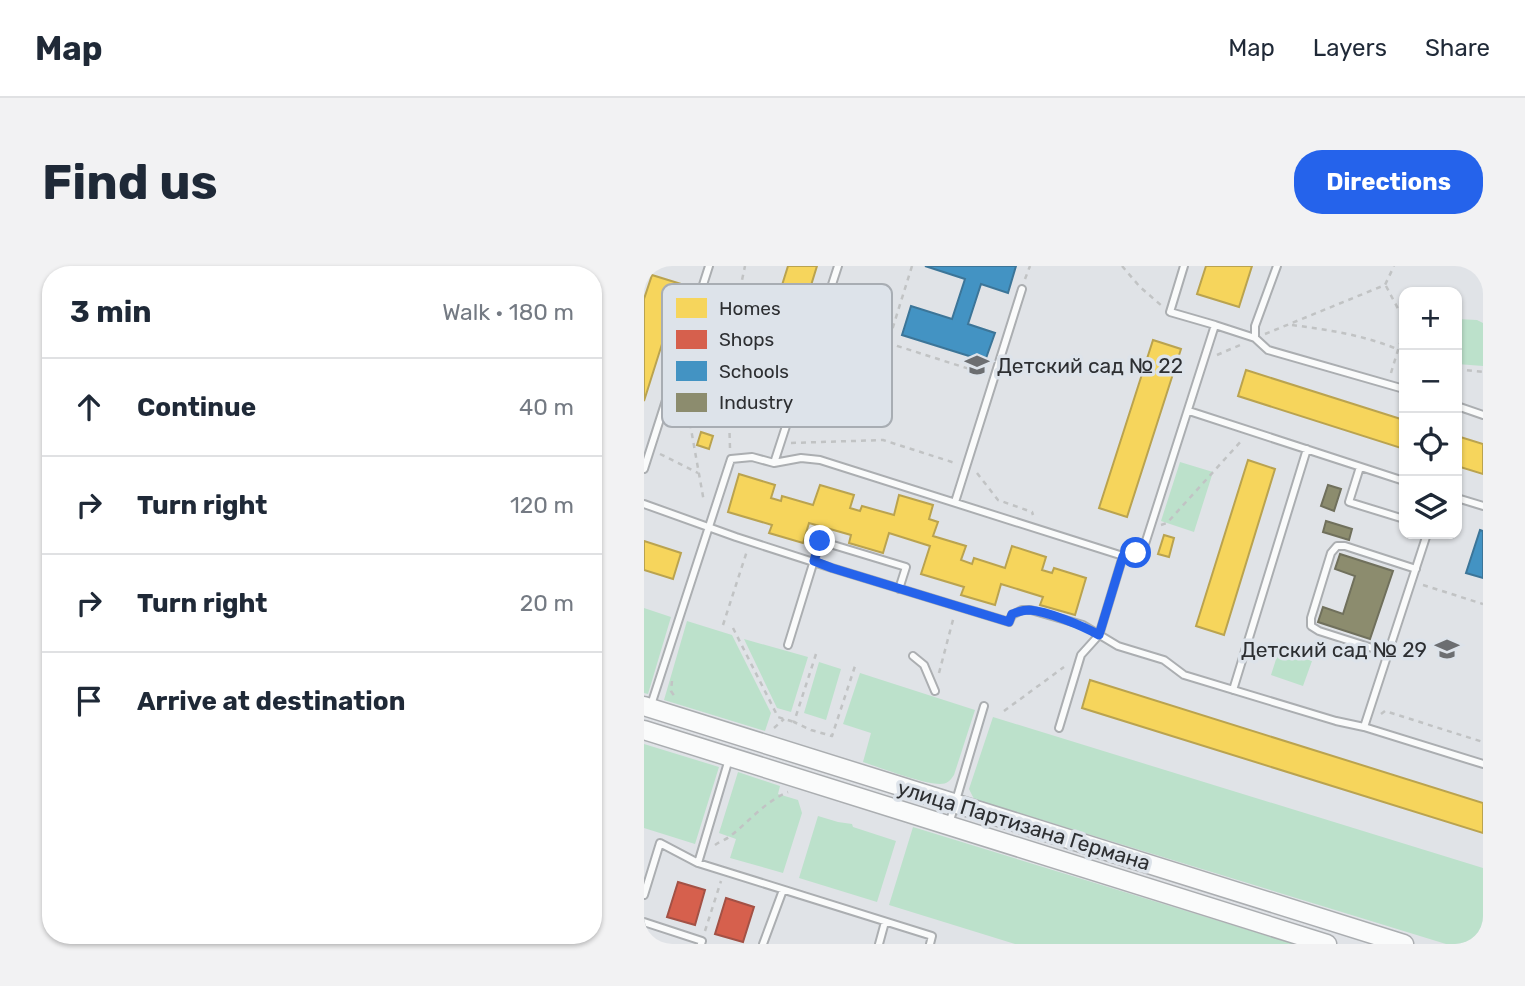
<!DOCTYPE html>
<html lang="en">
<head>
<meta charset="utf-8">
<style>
  :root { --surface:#fff; --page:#f2f2f3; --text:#1f2937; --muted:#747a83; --line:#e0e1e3; --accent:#2563eb }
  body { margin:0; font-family:Rubik,sans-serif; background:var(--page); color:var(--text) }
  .controls { position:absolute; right:21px; top:21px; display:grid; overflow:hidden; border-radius:14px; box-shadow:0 2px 5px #0004 }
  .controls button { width:63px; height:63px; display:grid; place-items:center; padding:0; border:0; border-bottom:2px solid var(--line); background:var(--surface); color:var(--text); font:35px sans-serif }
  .stop { position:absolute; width:21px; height:21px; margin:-16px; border:5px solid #2563eb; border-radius:50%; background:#fff }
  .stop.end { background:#2563eb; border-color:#fff; box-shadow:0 2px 7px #0008 }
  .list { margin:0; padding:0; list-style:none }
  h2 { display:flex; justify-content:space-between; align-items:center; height:91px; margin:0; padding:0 28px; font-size:30px }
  h2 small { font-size:23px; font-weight:400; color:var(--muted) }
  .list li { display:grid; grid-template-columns:46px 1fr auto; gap:21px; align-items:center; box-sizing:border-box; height:98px; padding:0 28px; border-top:2px solid var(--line) }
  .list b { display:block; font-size:26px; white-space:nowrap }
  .list em { font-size:23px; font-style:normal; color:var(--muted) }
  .icon { flex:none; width:38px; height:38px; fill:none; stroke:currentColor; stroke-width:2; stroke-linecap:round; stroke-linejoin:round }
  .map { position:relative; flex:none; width:839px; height:678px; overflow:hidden; border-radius:28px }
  header { display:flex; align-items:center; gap:42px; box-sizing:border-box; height:98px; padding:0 35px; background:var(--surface); border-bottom:2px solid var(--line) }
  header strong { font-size:33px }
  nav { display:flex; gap:38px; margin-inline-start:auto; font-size:24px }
  .intro { display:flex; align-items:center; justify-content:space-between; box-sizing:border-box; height:168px; padding:0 42px }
  h1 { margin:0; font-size:49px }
  .button { padding:18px 32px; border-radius:28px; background:var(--accent); color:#fff; font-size:24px; font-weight:700 }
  main { display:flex; gap:42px; padding:0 42px }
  aside { flex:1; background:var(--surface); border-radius:28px; box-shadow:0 2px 5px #0004 }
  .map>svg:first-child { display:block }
</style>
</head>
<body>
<header>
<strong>Map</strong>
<nav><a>Map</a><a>Layers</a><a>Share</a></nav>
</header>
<div class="intro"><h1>Find us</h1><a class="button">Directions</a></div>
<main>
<aside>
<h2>3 min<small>Walk · 180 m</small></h2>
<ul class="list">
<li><svg class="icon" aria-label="ahead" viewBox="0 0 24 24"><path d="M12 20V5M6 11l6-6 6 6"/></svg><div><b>Continue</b></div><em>40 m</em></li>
<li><svg class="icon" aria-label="right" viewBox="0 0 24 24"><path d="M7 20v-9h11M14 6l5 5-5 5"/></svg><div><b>Turn right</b></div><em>120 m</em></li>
<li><svg class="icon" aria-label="right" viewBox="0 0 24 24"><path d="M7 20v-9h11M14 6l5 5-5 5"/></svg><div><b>Turn right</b></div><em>20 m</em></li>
<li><svg class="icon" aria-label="arrive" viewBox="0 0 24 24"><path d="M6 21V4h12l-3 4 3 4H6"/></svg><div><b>Arrive at destination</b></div></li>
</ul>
</aside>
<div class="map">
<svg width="839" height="678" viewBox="0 0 839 678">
  <rect width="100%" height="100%" fill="#e0e3e7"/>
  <path fill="#bce1cb" d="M813,53L833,54L839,57V100L813,98Z
    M536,196L569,206L550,266L517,255Z
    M0,342L27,351L4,428L0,427Z
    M43,355L88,369L127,447L121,465L20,434Z
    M100,373L164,391L147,446L133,442Z
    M635,384L668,395L659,420L627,409Z
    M175,396L197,403L182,454L160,447Z
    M216,407L331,444L310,509C306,515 303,518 296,518C279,518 237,502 219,496L227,467L199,458Z
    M349,451L839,602V678H802L330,533L325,523Z
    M0,478L75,501L51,578L0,562Z
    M94,506L136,520L134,528L154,534L158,547L139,607L86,592L92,573L75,567Z
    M174,550L194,556L208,558L209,561L252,575L233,636L155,612Z
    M269,561L650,678H371L245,639Z"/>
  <path fill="#f6d55c" stroke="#baa34f" stroke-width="2" d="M144,0H173L130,139L103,131Z
    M562,0H608L595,41L553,28Z
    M8,9L37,18L0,135V33Z
    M509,74L537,83L483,251L455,242Z
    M602,104L760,154V183L594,130Z
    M57,166L69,170L65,183L53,179Z
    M813,170L839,178V208L813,200Z
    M604,194L631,203L580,369L552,360Z
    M95,208L131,219L127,232L137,235L138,230L169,239L176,219L210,229L206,242L216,245L218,240L250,249L255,229L289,239L285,253L294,256L289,270L322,280L317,294L328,298L330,292L361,302L368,280L402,291L398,304L408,307L410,302L442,312L431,349L396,339L399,331L357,318L351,339L317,329L320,321L277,308L286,280L245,267L239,287L205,277L207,269L165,257L159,277L125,267L128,259L84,246Z
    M520,269L530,272L525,291L514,288Z
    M0,275L37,287L29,313L0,304Z
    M446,414L839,537V567L438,442Z"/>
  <path fill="#d6604d" stroke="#a35145" stroke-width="2" d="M34,616L61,624L51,659L23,651Z
    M82,632L110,641L99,676L71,668Z"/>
  <path fill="#4393c3" stroke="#3c7598" stroke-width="2" d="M281,0H372L364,27L337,18L324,58L351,67L341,95L258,69L267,40L308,53L321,13Z
    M836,264L839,265V312L822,307Z"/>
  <path fill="#8c8c6e" stroke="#70705c" stroke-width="2" d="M684,219L697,223L690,245L677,240Z
    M682,255L708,263L705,274L679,266Z
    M696,288L749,305L726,373L674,356L679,341L699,348L711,310L691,303Z"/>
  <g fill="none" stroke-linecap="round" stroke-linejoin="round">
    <g stroke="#abaeb1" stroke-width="10">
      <path id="lane" d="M540,0L526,46L571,59
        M633,0L611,60V72L624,84L760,123
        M813,140L839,149
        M545,145L760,215
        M130,197L194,0
        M716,201L705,236L760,253
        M0,203L65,0
        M813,232L839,240
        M311,236L378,23
        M0,238L92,271L188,302L365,356L368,349L378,344H387L439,359L474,380L520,394L540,409L692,455L720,461L839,498
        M144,379L176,275L262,301L255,323
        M744,387L675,365L667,360V352L687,287L693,280H701L772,303
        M269,390L280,399L291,425
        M589,424L663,183
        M6,442L87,193L108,191L130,197L157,192L176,194L479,290L492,287L501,278L571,59L611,72
        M720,461L783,268
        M415,462L437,389L455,369L479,290
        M305,558L340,440
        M54,597L85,493
        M0,629L16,577L54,597L288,670L286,678
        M0,656L58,675L57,678
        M119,678L139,624
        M235,678L241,656"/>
    </g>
    <g stroke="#abaeb1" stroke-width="21">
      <path id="secondary" d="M0,440L760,678
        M0,464L683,678"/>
    </g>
    <path stroke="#c1c3c4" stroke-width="2.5" stroke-dasharray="5 5" stroke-linecap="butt" d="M268,0L244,77L341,108
      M478,0L496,21L518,40
      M381,13L386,0
      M742,20L760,54
      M648,59C686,64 725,70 760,86
      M621,68L741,19L750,0
      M573,89L596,79
      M813,103L839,106
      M747,107L760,64
      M39,118L60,236
      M147,177L239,174L311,197
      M86,182L83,84L101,0
      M16,188L54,207
      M333,207L354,234L388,246L389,249
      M517,259L523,257L599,173
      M779,319L839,338
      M79,359L103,285
      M89,362L134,451L150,456
      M172,388L150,456L167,464L188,470L211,400
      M295,407L310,350
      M28,415L27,425L31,431
      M360,445L420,401
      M737,448L741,445L839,476
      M130,462L140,453
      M71,579C75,576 81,574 85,571C105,556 120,536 144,526
      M61,665L77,615"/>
    <use href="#lane" stroke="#fafbfb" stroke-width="6"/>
    <use href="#secondary" stroke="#fafbfb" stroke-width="18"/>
  </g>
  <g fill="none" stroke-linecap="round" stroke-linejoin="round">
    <path stroke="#2563eb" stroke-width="9" d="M176,275L170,295L188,302L365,356L368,348C374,346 378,344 385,344C403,345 439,360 455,369L479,290L492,287"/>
  </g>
  <defs>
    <g id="school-bare" transform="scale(1.89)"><path d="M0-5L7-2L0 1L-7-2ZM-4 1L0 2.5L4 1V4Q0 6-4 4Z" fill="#6c6e71" stroke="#dde3ea" stroke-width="2.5" paint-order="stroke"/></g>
  </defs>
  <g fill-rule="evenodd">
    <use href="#school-bare" x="333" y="99"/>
    <use href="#school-bare" x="803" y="383"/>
  </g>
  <g text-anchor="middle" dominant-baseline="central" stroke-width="7" stroke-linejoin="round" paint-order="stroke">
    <g font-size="21" fill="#2d2f32" stroke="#dde3ea" text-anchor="start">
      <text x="353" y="99">Детский сад № 22</text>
      <text x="783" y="383" text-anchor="end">Детский сад № 29</text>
    </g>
    <g font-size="21" fill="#2d2f32" stroke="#dde3ea">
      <text transform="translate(380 559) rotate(17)">улица Партизана Германа</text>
    </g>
  </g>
  <rect x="18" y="18" width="230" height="143" rx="10" fill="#dde3ea" stroke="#a8adb3" stroke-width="2"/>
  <rect x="32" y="32" width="31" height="20" fill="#f6d55c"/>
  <rect x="32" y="64" width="31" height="19" fill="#d6604d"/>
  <rect x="32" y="95" width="31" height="20" fill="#4393c3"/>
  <rect x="32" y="127" width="31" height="19" fill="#8c8c6e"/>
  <g font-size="19" fill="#2d2f32">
    <text x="75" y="49">Homes</text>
    <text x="75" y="80">Shops</text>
    <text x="75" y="112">Schools</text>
    <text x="75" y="143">Industry</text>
  </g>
</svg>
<div class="controls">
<button>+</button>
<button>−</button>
<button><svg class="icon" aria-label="locate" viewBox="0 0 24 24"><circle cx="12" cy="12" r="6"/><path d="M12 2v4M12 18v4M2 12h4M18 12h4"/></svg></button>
<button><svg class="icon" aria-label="layers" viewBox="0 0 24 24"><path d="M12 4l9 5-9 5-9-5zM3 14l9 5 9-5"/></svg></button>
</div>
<div class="stop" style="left:492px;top:287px"></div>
<div class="stop end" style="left:176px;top:275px"></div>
</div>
</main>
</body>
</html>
